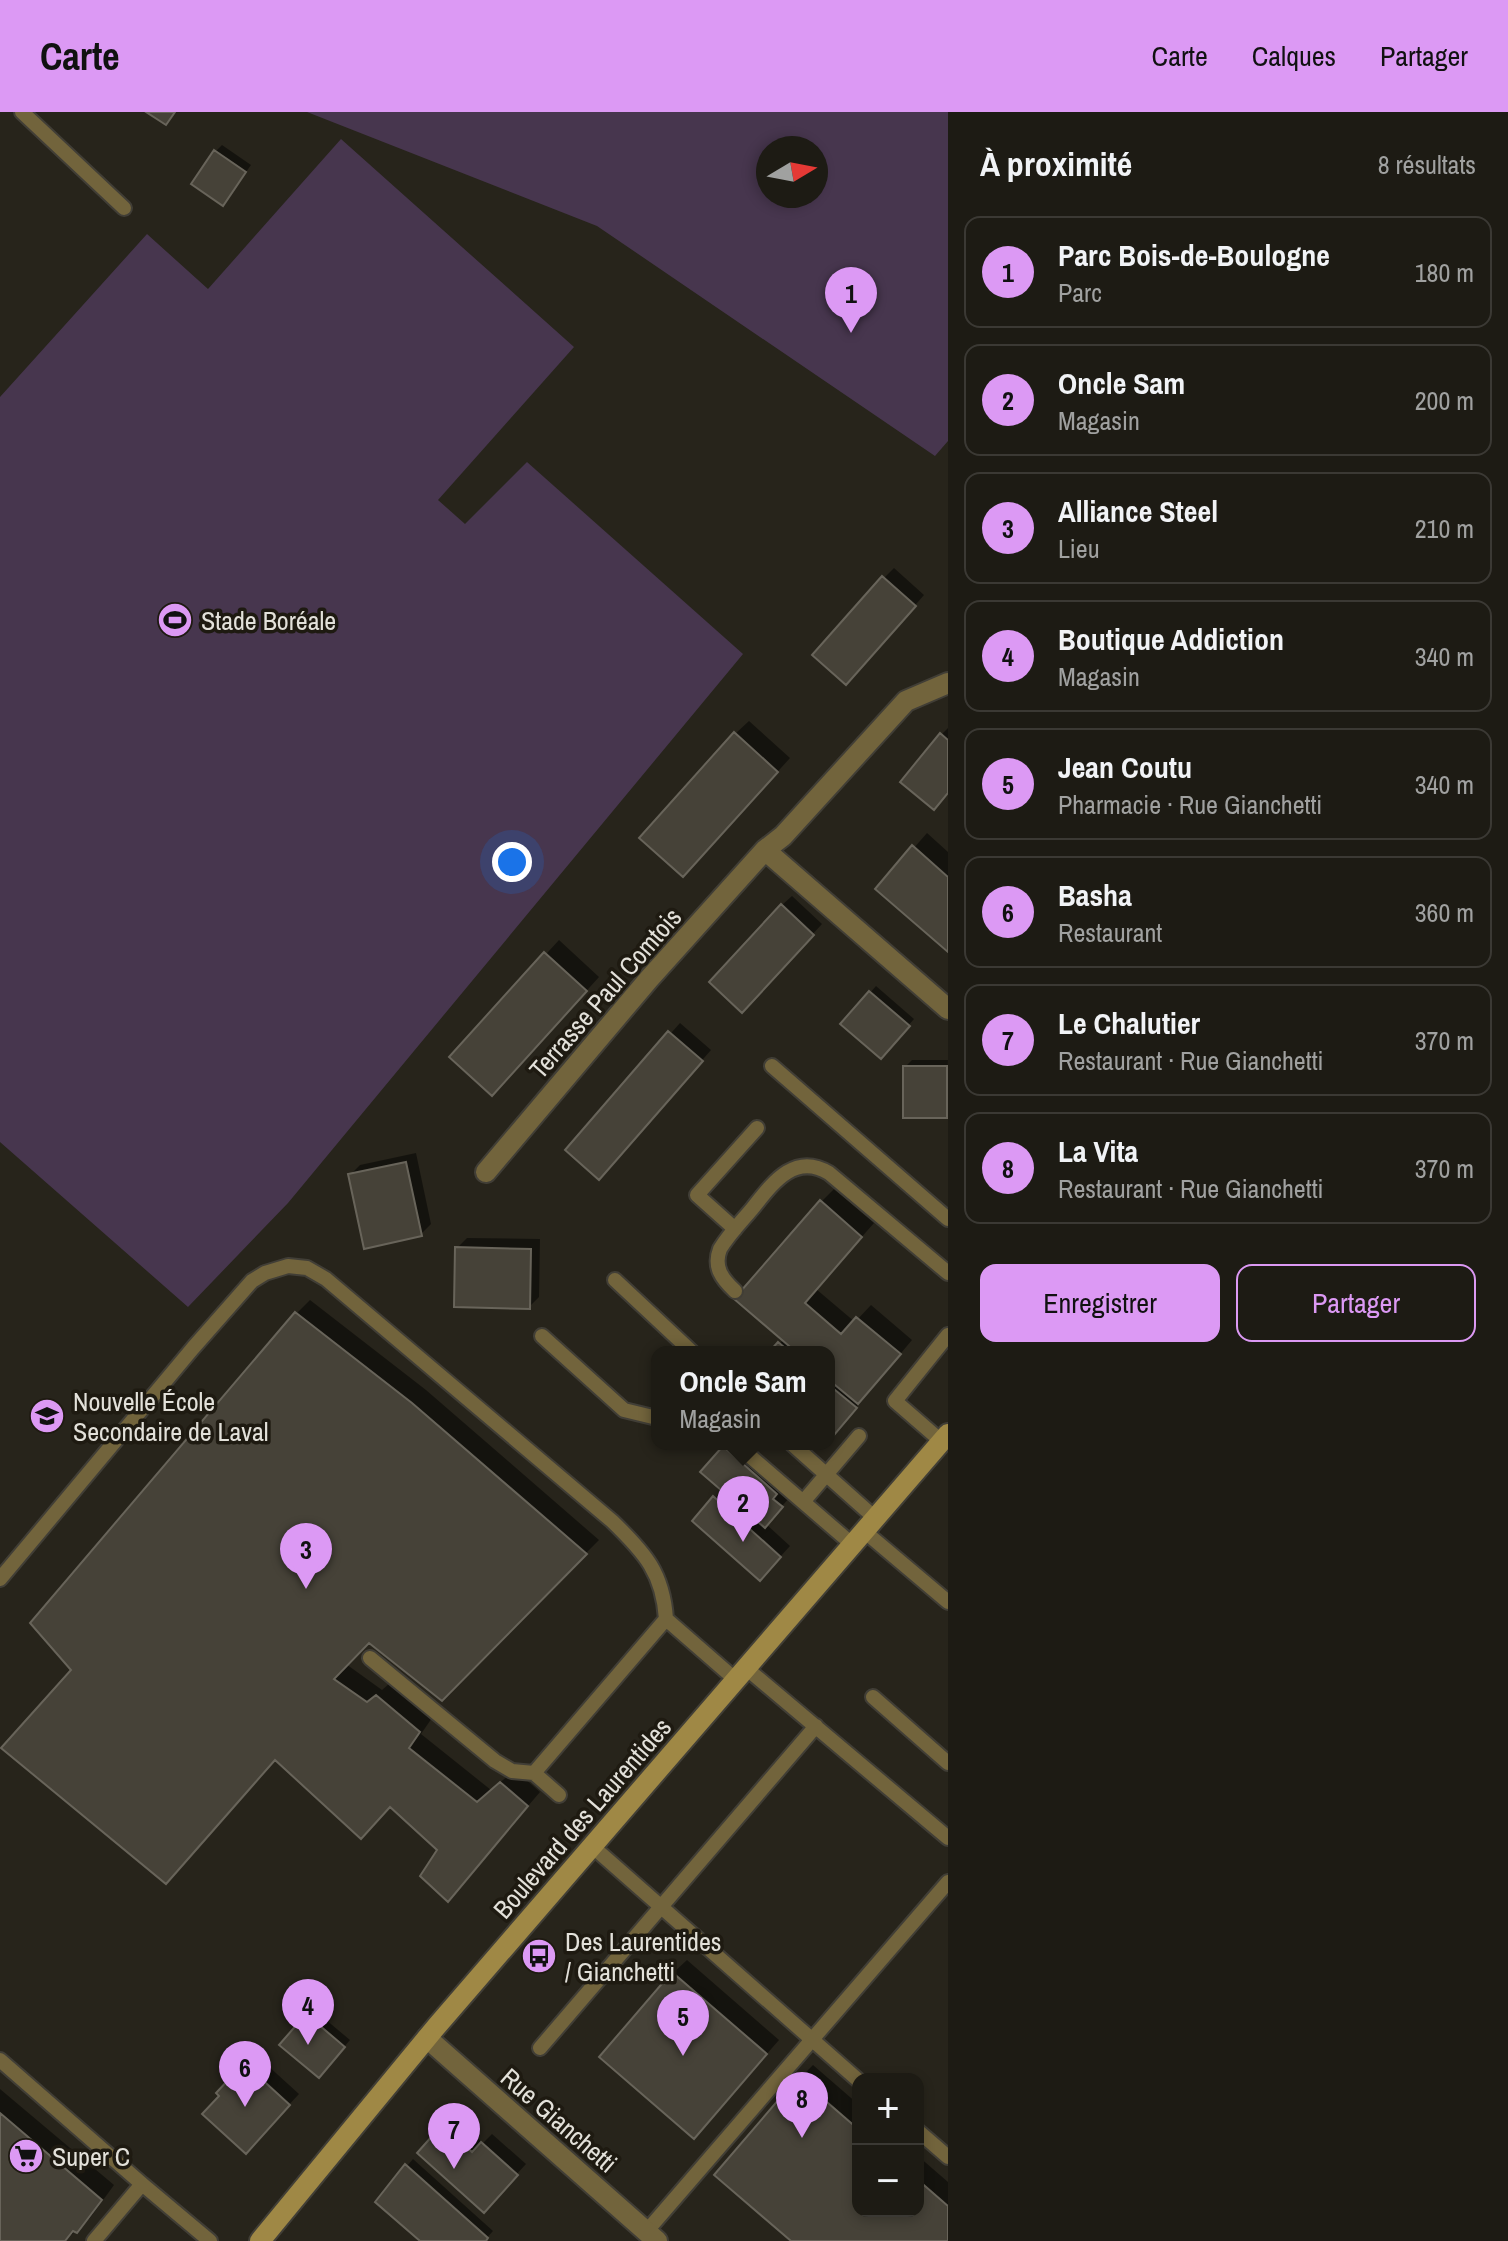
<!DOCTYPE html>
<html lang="fr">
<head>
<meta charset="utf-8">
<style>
  :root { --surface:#1d1b14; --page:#25241d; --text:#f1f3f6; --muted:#a0a1a0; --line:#3b3934; --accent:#dc99f4 }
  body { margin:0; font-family:"Archivo Narrow",sans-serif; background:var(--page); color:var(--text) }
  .controls { position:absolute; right:24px; bottom:24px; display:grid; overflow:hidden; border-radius:16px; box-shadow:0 4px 12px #0003 }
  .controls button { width:72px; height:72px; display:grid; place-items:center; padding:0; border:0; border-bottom:2px solid var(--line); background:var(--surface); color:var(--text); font:40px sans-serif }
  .compass { position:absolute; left:756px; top:24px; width:72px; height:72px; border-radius:50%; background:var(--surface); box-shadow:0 4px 12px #0003; rotate:80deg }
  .you { position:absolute; left:512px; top:750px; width:28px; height:28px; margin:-20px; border:6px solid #fff; border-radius:50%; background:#1a73e8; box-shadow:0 0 0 12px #1a73e833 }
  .badge { display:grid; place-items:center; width:52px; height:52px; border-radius:50%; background:var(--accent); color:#111; font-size:26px; font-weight:700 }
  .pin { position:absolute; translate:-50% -66px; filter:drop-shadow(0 2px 4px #0008) }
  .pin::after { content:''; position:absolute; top:42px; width:28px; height:24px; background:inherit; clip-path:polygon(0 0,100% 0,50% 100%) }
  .popup { position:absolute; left:651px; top:1234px; width:184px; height:104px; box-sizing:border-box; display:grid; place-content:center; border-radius:16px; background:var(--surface); filter:drop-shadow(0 2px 6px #0005); font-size:26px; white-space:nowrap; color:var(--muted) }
  .popup b { font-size:30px; color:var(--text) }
  .popup::after { content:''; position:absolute; left:50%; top:100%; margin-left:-16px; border:16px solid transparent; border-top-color:var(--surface) }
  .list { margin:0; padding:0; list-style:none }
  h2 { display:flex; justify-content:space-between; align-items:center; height:104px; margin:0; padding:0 32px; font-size:34px }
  h2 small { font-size:26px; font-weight:400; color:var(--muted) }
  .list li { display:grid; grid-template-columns:52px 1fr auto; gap:24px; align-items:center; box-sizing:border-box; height:112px; margin:0 16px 16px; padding:0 16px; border:2px solid var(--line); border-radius:16px }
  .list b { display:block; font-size:30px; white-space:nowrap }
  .list p { margin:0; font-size:26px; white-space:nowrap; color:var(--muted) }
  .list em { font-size:26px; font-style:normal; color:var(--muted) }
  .actions { display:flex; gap:16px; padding:24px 32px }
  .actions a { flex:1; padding:18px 0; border:2px solid var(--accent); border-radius:16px; text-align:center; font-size:28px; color:var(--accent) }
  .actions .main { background:var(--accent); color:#111 }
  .map { position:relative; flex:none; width:948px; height:2129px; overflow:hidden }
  header { display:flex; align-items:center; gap:48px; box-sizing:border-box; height:112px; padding:0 40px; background:var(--accent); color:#111 }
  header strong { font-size:38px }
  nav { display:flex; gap:44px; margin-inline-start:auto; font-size:28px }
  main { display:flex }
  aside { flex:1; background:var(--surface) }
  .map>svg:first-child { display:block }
</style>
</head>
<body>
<header>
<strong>Carte</strong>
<nav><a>Carte</a><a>Calques</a><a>Partager</a></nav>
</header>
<main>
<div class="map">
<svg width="948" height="2129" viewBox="0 0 948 2129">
  <rect width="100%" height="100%" fill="#27241b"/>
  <path fill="#47364e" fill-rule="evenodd" d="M307,0H948V329L935,344L597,114ZM768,36H816V84H768Z
    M341,27L574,235L438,388L465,412L527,350L743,542L288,1091L188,1195L0,1030V285L147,122L208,177Z"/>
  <path fill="#0007" d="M222,33L251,53L223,92L215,40Z
    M894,456L924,483L856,561L884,466Z
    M749,609L790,646L696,750L735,622Z
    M948,616V680L941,623Z
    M927,721L948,740V837L878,777Z
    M792,784L822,812L752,888L782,793Z
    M559,828L599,865L505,969L452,945Z
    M876,874L914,907L887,938L843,912Z
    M680,911L711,938L609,1055L568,1037Z
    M912,948H948L946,1004L905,955Z
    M416,1041L431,1112L421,1122L350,1063L360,1053Z
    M834,1077L874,1111L816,1177L855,1210L871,1193L912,1228L829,1327V1240H772L784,1227L821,1090Z
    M467,1126L540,1127L539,1185L529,1195L457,1136Z
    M310,1188L426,1278L599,1428L442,1586L369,1528L346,1552L382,1578L390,1571L432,1606L421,1622L491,1678L515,1658L540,1680L460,1774L439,1738L390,1693L74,1558L296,1202Z
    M728,1332H741L791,1384L766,1412L790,1434L769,1457L694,1409L723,1377L703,1360Z
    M687,1848L779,1928L707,2011L673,1861Z
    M313,1897L350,1928L325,1957L307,1903Z
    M255,1942L299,1982L255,2029L219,1981Z
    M813,1953L858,1992V2099H918V2044L948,2070V2129H794L799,1967Z
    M0,1977L114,2073L90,2106L65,2129H0Z
    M453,2004L483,2031L492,2022L526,2052L493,2088L420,2041Z
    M413,2047L493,2119L484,2129H423L377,2089Z"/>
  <path fill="#464238" stroke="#68645a" stroke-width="2" d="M146,0H175L166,13Z
    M214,38L246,60L223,94L191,72Z
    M882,464L916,494L846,573L812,543Z
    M734,620L778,660L683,765L639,726Z
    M940,621L948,628V681L934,698L900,670Z
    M912,733L948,765V840L875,777Z
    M781,792L814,823L742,901L709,870Z
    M544,840L587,879L492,984L449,945Z
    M869,879L910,914L881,947L840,912Z
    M668,919L703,949L599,1068L565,1038Z
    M903,954H947V1006H903Z
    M406,1050L422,1124L364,1137L348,1062Z
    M820,1088L862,1125L805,1191L841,1222L856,1205L901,1242L858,1292L829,1268V1240H796L734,1187Z
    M455,1135L531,1137L530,1197L454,1195Z
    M295,1200L412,1291L587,1442L442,1589L369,1531L334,1567L367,1590L376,1583L420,1620L409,1636L477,1690L500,1670L528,1694L448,1790L420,1764L437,1738L390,1695L361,1727L275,1648L166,1772L1,1636L71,1558L30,1511Z
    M778,1230L790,1240H769Z
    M829,1273L857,1296L829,1329Z
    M723,1334L777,1382L773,1387L783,1395L765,1416L700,1360Z
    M713,1384L781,1445L760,1469L692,1409Z
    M672,1860L767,1942L694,2027L599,1945Z
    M306,1902L345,1935L319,1966L279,1933Z
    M244,1951L290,1993L246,2042L202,2002L219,1984L216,1981Z
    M798,1965L858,2017V2099H918V2068L948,2094V2129H791L714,2063Z
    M0,2001L102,2088L77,2121L73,2119L65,2129H0Z
    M442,2013L472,2040L481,2030L518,2063L484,2101L417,2041Z
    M405,2052L488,2126L486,2129H420L375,2090Z"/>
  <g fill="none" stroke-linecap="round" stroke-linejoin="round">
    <g stroke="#413e36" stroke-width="18">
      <path id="service" d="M22,0L124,96
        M772,954L948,1107
        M735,1117L697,1083L757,1016
        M615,1168L692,1240
        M735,1179C722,1167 713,1155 720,1137C729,1122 741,1110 752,1097C772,1072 794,1040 829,1061L948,1161
        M542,1224L624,1298L657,1306
        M941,1329L895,1289L948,1223
        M736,1332L853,1433
        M792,1332L875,1406
        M803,1390L859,1324
        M864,1419L948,1490
        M0,1467L193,1236L252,1169L265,1161L288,1154L307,1156L326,1167L612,1409C645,1441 663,1461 666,1507
        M370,1546L495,1649L512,1659L534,1661
        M746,1556L948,1726
        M873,1585L948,1651
        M559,1683L534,1661L666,1507L736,1568
        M592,1734L858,1968
        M540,1936L816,1614
        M0,1948L142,2072
        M918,2019L948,2045
        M646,2120L948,1770
        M94,2129L142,2072L210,2129"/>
    </g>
    <g stroke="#413e36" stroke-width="24">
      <path id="minor" d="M765,738L948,897
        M486,1060L649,867L765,738L783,724L906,589L948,571
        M427,1926L657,2129"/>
    </g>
    <g stroke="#413e36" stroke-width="24">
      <path id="secondary" d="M260,2129L436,1915L948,1322"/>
    </g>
    <use href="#service" stroke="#72643c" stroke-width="14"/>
    <use href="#minor" stroke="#72643c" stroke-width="20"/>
    <use href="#secondary" stroke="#9f8845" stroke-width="20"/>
  </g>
  <defs>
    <g id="stadium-disc" transform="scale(1.8)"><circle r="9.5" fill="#dc99f4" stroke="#1e1a11"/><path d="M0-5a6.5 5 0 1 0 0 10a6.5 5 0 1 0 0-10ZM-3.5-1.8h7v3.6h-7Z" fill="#111"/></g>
    <g id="school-disc" transform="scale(1.8)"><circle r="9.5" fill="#dc99f4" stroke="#1e1a11"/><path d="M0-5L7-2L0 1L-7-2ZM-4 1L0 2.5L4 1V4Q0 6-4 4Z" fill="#111"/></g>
    <g id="bus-disc" transform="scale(1.8)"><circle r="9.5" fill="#dc99f4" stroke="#1e1a11"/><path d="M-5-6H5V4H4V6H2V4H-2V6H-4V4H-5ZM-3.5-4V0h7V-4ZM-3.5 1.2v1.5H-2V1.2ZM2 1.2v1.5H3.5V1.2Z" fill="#111"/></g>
    <g id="supermarket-disc" transform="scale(1.8)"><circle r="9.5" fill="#dc99f4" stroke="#1e1a11"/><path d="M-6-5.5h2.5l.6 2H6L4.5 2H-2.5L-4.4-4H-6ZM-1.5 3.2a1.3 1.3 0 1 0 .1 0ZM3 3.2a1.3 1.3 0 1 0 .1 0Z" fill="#111"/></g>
  </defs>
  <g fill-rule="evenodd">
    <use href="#stadium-disc" x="175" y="508"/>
    <use href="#school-disc" x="47" y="1304"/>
    <use href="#bus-disc" x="539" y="1844"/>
    <use href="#supermarket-disc" x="26" y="2044"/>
  </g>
  <g text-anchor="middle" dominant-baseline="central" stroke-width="7" stroke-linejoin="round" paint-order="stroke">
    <g font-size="26" fill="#e3e1da" stroke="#1e1a11" text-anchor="start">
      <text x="201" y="508">Stade Boréale</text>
      <text x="73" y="1289">Nouvelle École<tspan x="73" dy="30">Secondaire de Laval</tspan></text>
      <text x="565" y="1829">Des Laurentides<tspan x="565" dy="30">/ Gianchetti</tspan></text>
      <text x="52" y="2044">Super C</text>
    </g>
    <g font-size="26" fill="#e3e1da" stroke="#1e1a11">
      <text transform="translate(605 881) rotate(-49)">Terrasse Paul Comtois</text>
      <text transform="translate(582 1706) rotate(-49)">Boulevard des Laurentides</text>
      <text transform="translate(559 2008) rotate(41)">Rue Gianchetti</text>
    </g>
  </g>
</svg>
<div class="controls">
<button>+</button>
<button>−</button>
</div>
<svg class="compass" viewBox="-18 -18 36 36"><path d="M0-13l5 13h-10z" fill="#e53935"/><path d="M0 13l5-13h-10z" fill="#a0a1a0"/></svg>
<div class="you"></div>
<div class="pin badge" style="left:851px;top:221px">1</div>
<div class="pin badge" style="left:743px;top:1430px">2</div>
<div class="popup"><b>Oncle Sam</b>Magasin</div>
<div class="pin badge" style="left:306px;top:1477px">3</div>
<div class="pin badge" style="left:308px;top:1933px">4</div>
<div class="pin badge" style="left:683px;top:1944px">5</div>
<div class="pin badge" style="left:245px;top:1995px">6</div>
<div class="pin badge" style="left:454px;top:2057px">7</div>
<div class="pin badge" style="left:802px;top:2026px">8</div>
</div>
<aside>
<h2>À proximité<small>8 résultats</small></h2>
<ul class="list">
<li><span class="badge">1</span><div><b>Parc Bois-de-Boulogne</b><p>Parc</p></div><em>180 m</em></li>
<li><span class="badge">2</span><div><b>Oncle Sam</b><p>Magasin</p></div><em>200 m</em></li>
<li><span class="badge">3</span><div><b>Alliance Steel</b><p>Lieu</p></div><em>210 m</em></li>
<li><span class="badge">4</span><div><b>Boutique Addiction</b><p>Magasin</p></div><em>340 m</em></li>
<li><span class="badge">5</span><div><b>Jean Coutu</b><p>Pharmacie · Rue Gianchetti</p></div><em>340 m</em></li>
<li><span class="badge">6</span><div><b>Basha</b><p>Restaurant</p></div><em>360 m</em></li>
<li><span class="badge">7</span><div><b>Le Chalutier</b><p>Restaurant · Rue Gianchetti</p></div><em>370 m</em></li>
<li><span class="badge">8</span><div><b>La Vita</b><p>Restaurant · Rue Gianchetti</p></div><em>370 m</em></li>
</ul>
<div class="actions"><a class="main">Enregistrer</a><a>Partager</a></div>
</aside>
</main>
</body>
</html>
